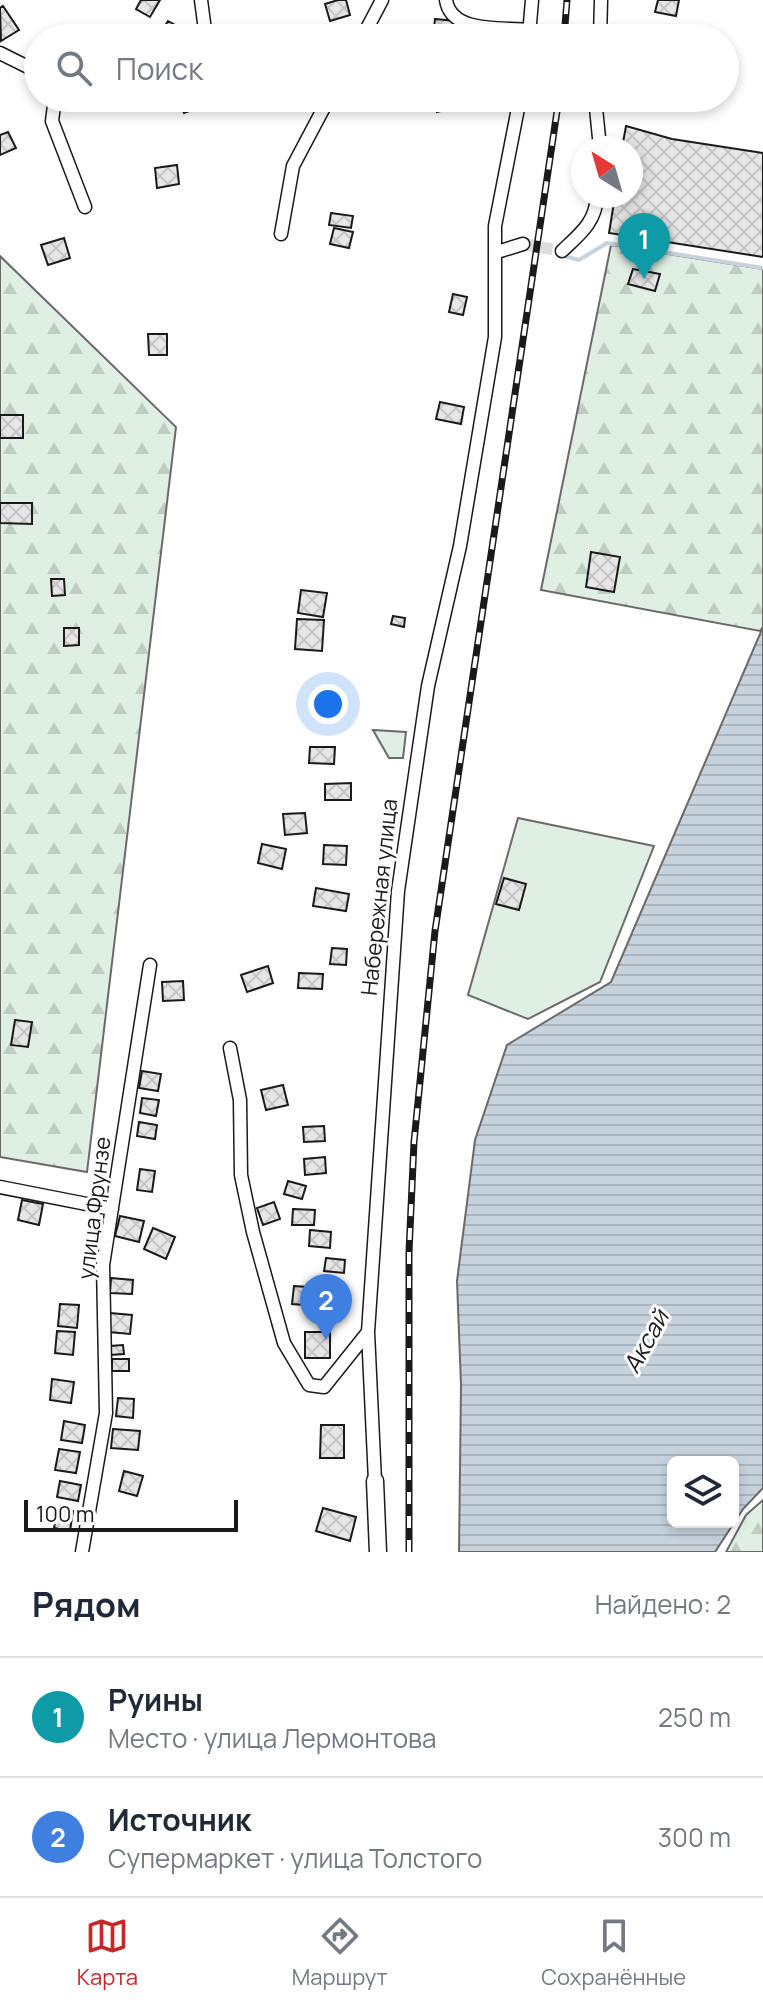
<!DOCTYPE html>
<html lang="ru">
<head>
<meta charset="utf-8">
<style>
  :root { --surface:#fff; --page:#f2f2f3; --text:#1f2937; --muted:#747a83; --line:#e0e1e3; --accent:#c62828 }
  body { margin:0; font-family:Manrope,sans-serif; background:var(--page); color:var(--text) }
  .controls { position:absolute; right:24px; bottom:24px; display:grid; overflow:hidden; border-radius:12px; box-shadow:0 4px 12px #0003 }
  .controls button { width:72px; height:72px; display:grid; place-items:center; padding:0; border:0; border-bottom:2px solid var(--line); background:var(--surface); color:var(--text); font:40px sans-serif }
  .compass { position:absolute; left:571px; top:136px; width:72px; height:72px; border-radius:50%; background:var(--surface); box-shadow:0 4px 12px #0003; rotate:323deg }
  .scale { position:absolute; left:24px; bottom:20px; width:214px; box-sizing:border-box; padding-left:8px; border:4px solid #1a1a1a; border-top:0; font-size:22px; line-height:28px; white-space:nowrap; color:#1a1a1a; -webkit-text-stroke:6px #fff; paint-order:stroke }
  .you { position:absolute; left:328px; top:704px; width:28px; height:28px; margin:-20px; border:6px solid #fff; border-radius:50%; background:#1a73e8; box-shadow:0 0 0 12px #1a73e833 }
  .badge { display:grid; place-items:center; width:52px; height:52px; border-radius:50%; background:var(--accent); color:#fff; font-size:26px; font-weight:700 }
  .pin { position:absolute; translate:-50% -66px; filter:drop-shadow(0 2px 4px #0008) }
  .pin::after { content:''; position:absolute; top:42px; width:28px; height:24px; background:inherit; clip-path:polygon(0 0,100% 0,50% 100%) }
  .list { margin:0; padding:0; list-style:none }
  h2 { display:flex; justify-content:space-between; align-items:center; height:104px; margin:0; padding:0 32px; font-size:34px }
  h2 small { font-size:26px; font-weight:400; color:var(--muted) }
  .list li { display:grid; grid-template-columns:52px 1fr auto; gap:24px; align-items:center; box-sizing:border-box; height:120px; padding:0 32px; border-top:2px solid var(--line) }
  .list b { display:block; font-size:30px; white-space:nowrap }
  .list p { margin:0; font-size:26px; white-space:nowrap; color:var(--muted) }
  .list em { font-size:26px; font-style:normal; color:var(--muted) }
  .icon { flex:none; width:44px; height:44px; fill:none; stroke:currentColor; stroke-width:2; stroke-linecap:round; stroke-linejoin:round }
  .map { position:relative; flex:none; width:763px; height:1552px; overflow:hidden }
  .search { position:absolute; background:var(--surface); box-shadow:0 4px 12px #0003; left:24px; right:24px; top:24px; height:88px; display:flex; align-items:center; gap:20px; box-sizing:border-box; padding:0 28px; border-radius:44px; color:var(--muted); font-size:30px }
  .sheet { height:344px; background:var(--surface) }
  nav { display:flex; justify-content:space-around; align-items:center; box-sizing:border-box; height:112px; border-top:2px solid var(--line); background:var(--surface); font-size:22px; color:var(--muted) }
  nav a { display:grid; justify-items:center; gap:4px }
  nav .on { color:var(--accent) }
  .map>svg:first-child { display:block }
</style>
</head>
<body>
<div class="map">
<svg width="763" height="1552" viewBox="0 0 763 1552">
  <defs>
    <pattern id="forest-firs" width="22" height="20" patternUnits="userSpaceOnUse" patternTransform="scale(2)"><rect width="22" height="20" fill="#e0efe3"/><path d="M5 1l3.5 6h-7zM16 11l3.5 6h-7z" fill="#c0ccc2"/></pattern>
    <pattern id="water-rules" width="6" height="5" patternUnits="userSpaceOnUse" patternTransform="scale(2)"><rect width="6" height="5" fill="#c6d2dc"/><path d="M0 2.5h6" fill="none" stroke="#aab4bc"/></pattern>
    <pattern id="building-cross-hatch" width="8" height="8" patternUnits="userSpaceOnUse" patternTransform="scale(2)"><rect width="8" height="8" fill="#e6e6e6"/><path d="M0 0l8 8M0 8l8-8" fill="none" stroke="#c5c5c5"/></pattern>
  </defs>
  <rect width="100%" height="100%" fill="#fff"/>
  <path fill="url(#forest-firs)" stroke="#6a6a6a" stroke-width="2" d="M611,245L763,269V627L760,631L541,590Z
    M0,256L176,427L87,1172L0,1157Z
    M763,1500V1552H726L746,1515Z"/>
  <path fill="#e0efe3" stroke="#6a6a6a" stroke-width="2" d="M373,730L406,732L403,758H389Z
    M518,818L654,846L600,982L528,1019L468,995Z"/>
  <path fill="url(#water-rules)" stroke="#6a6a6a" stroke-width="2" fill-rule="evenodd" d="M763,627V1488L743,1509L715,1552H459L461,1385L457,1281L475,1140L507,1045L611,982ZM673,1462H733V1522H673Z"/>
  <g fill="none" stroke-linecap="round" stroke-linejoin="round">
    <path stroke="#c6d2dc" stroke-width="4" d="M560,255L579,260L607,243L763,268"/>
  </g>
  <path fill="url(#building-cross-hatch)" stroke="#1a1a1a" stroke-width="2" d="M141,0H160L150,17L136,9Z
    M338,0H346L350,15L330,21L325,4Z
    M658,0H679L676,16L655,12Z
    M3,6L19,30L1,41L0,8Z
    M435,19L456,21L455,38H433Z
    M168,21L186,31L182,38L158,37Z
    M468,26L486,28L485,38H467Z
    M178,98H194L198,108L184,113Z
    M433,98H454L456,107L437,112Z
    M612,98H643L641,106Z
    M626,126L672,139L763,153V257L609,233L615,196H631V148H622Z
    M8,132L16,148L0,155V135Z
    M177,165L179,184L157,188L155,168Z
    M331,213L353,216L351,228L329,225Z
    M334,228L353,232L349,248L330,244Z
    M64,238L70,258L48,265L41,245Z
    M633,269L660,274L655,291L628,284Z
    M453,294L467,297L463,315L449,312Z
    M148,334H167V355H149Z
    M440,402L464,407L461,424L436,419Z
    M0,415H23V438H0Z
    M0,503H32V524L0,523Z
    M591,552L620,557L614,592L586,587Z
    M51,579H64L65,595L52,596Z
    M301,590L327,593L323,617L298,613Z
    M393,616L405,618L404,627L391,624Z
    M297,619L324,620L322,651L295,649Z
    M64,628H79V645L64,646Z
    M310,747H335L334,764L309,763Z
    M351,783V800H325V784Z
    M305,813L307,833L285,835L283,814Z
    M262,844L286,849L282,869L258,863Z
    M324,845L347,846L346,865L323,864Z
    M504,878L526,884L519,910L496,904Z
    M316,888L349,894L346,911L313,906Z
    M332,948L347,949L346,965L330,964Z
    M268,966L273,983L247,992L241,975Z
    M299,973L323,974L322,989L298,988Z
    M183,981L184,1000L163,1001L162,982Z
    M15,1020L32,1022L28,1047L11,1045Z
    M142,1071L161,1074L158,1091L139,1088Z
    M283,1085L288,1105L266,1110L261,1090Z
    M142,1098L159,1100L156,1116L140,1113Z
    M139,1122L157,1125L155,1139L137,1136Z
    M324,1126L325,1141L304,1142L303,1127Z
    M325,1157L326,1173L305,1175L304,1159Z
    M140,1169L155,1171L152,1192L137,1190Z
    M288,1181L306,1186L302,1199L284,1194Z
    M22,1200L43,1204L39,1225L18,1220Z
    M274,1202L280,1219L263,1225L257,1208Z
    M293,1209L315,1210L314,1225H292Z
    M120,1216L144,1221L139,1242L115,1236Z
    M153,1228L175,1237L166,1259L144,1249Z
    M310,1230L331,1232L330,1248L309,1246Z
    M326,1258L345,1260L344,1273L324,1271Z
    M111,1278L133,1280L132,1294L110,1293Z
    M294,1286L320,1288L318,1306L292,1304Z
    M60,1304L79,1305L77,1328L58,1326Z
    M110,1313L132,1315L130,1334L109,1332Z
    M57,1331L75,1332L73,1355L55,1353Z
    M305,1332H330V1358H305Z
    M123,1345L124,1354L110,1355V1346Z
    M112,1359H129V1371H112Z
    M52,1379L74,1382L71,1403L50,1400Z
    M118,1398L134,1399L133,1418L116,1416Z
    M64,1421L85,1425L82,1443L61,1440Z
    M321,1425H344V1458H320Z
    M113,1429L140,1431L138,1450L111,1448Z
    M59,1449L80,1452L76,1473L55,1470Z
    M124,1471L143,1476L137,1496L119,1491Z
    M60,1481L81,1485L78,1501L57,1497Z
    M58,1508L73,1511L70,1531L54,1528Z
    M323,1508L356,1517L350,1541L316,1531Z"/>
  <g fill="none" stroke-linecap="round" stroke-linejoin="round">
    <path stroke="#ddd" stroke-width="12" stroke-dasharray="12 6" stroke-linecap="butt" d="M523,244L562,251"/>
    <g stroke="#1a1a1a" stroke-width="15">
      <path id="minor" d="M201,0L206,38
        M446,0C451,34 502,27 529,30
        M529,35L532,0
        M362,38L382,0
        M600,38L601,0
        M0,53L38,72
        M55,98L52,121L85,207
        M595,98L600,148
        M281,234L293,166L329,98
        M562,251C580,234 596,222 597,196
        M497,252L523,244
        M230,1048L240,1100L241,1175L253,1232L284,1343L309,1385L324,1387L368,1332
        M0,1187L112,1209
        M375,1481L368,1332L398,891L428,686L460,546L495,337V226L520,98
        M82,1552L106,1413L103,1265L150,965"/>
    </g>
    <g stroke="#1a1a1a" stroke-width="19">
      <path id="tertiary" d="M375,1481L378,1552"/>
    </g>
    <use href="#minor" stroke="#fff" stroke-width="12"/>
    <use href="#tertiary" stroke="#fff" stroke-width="16"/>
    <g stroke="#1a1a1a" stroke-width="7">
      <path id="rail" d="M564,38L567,0
        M409,1552V1252L414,1142L435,931L559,98"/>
    </g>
    <use href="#rail" stroke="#fff" stroke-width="4" stroke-dasharray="12" stroke-linecap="butt"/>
  </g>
  <g text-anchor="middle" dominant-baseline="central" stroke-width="6" stroke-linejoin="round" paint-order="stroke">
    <g font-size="22" fill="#1a1a1a" stroke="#fff">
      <text transform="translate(379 897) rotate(-84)">Набережная улица</text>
      <text transform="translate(94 1208) rotate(-83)">улица Фрунзе</text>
    </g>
    <g font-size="24" font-style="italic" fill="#1a1a1a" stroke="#fff">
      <text transform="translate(645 1341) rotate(-61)">Аксай</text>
    </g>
  </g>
</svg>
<div class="controls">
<button><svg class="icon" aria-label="layers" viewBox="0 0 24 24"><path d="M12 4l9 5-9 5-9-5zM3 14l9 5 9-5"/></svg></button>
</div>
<svg class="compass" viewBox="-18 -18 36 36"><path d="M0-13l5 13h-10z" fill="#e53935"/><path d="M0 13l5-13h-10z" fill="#747a83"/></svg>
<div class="scale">100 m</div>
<div class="you"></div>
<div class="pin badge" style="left:644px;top:279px;background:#0f9aa8">1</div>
<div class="pin badge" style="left:326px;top:1340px;background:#3f7fe0">2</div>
<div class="search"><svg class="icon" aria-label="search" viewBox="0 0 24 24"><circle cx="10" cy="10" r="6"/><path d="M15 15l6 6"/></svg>Поиск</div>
</div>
<section class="sheet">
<h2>Рядом<small>Найдено: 2</small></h2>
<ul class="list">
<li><span class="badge" style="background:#0f9aa8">1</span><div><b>Руины</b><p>Место · улица Лермонтова</p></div><em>250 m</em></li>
<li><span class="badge" style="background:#3f7fe0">2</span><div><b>Источник</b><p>Супермаркет · улица Толстого</p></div><em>300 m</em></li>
</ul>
</section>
<nav>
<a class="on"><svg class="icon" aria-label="map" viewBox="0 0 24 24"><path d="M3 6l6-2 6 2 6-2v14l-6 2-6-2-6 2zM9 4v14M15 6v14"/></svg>Карта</a>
<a><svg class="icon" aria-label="directions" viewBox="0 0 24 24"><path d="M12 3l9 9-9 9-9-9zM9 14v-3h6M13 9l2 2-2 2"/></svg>Маршрут</a>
<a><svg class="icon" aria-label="saved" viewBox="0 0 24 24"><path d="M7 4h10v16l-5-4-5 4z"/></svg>Сохранённые</a>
</nav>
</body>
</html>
